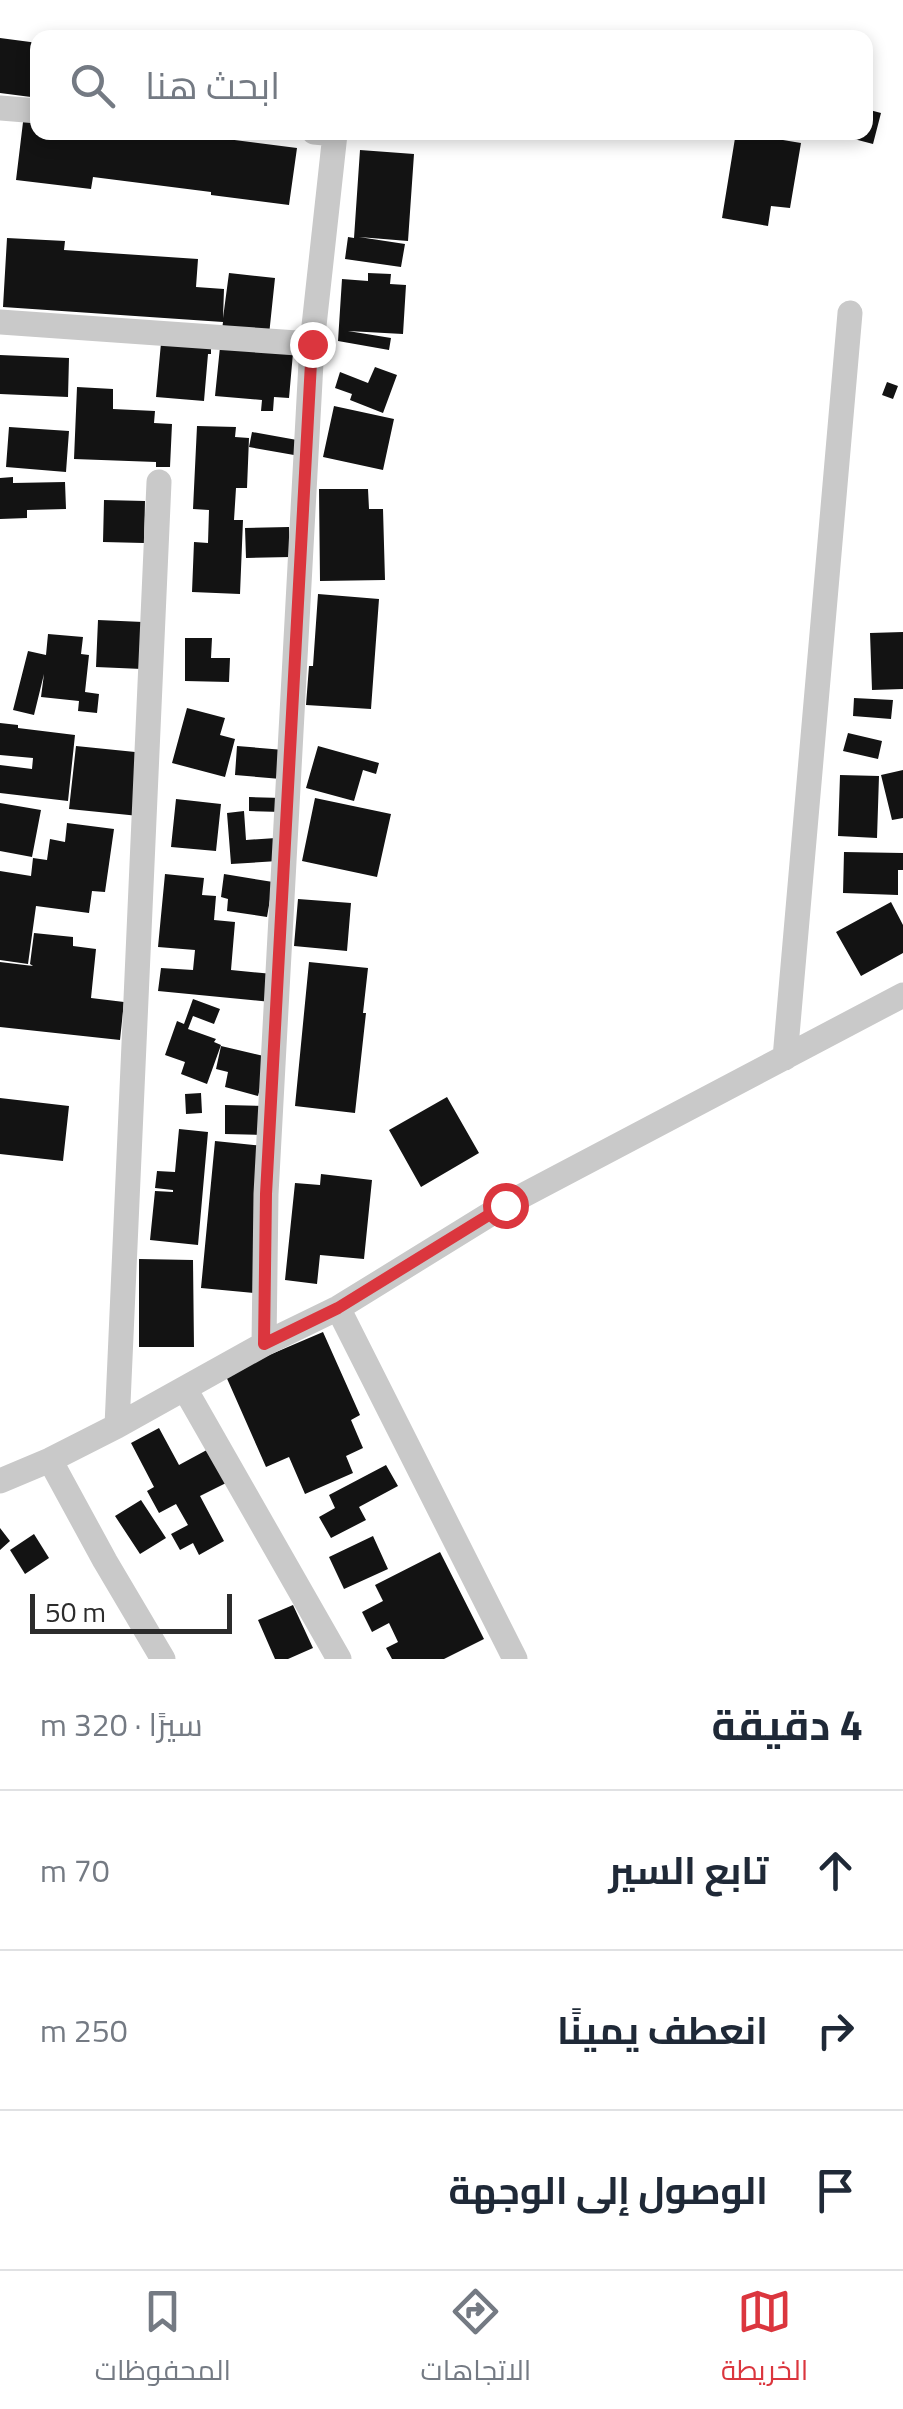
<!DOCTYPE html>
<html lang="ar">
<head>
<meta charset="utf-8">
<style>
  :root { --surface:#fff; --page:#f6f6f7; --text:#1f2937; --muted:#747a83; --line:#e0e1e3; --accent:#db363e }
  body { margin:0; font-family:"Titillium Web",Cairo,sans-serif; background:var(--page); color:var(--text); direction:rtl }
  .scale { position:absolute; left:30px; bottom:25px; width:202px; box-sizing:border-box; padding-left:10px; border:5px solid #2c2c2c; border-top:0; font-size:28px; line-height:35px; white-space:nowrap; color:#2c2c2c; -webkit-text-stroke:8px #fff; paint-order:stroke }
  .stop { position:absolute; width:30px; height:30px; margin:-22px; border:8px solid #db363e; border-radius:50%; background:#fff }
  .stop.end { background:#db363e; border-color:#fff; box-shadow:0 2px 10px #0008 }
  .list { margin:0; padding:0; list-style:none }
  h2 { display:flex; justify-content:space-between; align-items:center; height:130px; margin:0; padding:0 40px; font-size:42px }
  h2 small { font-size:32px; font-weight:400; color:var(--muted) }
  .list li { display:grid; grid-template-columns:65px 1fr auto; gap:30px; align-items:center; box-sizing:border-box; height:160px; padding:0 40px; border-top:2px solid var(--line) }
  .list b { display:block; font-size:38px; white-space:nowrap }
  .list em { font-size:32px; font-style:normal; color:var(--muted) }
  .icon { flex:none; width:55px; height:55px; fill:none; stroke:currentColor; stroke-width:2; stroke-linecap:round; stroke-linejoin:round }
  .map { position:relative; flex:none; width:903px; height:1659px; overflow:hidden; direction:ltr }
  .search { position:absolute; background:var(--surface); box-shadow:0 5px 15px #0003; left:30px; right:30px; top:30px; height:110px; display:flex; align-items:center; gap:25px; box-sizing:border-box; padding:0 35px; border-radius:20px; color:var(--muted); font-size:38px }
  .sheet { height:610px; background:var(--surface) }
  nav { display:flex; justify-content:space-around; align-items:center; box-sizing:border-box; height:140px; border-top:2px solid var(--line); background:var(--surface); font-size:28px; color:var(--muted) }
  nav a { display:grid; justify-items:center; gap:5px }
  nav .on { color:var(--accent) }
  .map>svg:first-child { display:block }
</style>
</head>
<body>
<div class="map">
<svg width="903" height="1659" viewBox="0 0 903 1659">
  <rect width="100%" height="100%" fill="#fff"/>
  <path fill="#131313" d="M0,38L38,43L31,97L0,93Z
    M866,109L881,113L873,144L835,134L866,132Z
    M24,114L38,116V132H172L297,148L289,205L211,195V192L93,177L91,189L16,180Z
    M736,132L801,143L790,208L771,206L768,226L722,218Z
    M360,150L414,154L408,241L359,237L405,244L401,267L345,259L348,237L354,238Z
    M7,238L65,241L64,250L198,259L196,287L224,289L223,318L229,273L275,278L269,335L222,330L223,322L3,307Z
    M368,273L391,274L390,284L406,285L403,334L348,331L391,338L389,350L338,341L342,279L368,281Z
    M161,343L211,345V354H208L204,401L156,397Z
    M220,347L293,353L289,398L274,397L273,411H261L262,400L215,396Z
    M0,355L69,358L68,397L0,394Z
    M375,367L397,375L383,413L350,400L352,394L335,388L340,372L368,383Z
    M887,382L898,386L893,399L882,395Z
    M77,387L113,389V409L155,411L154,423L172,424L170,467H156V462L74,459Z
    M334,406L394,419L383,470L323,457Z
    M197,426L236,427L235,437L249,438L247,488H236L234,520H243L240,594L192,592L194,542L208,543L209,510L193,509Z
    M9,427L69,431L66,472L6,467Z
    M252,432L297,440L294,455L249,447Z
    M13,477V483L65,482L66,509L27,510V518L0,519V478Z
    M319,489H368L369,509H383L385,580L320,581Z
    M104,500L145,501L144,543L103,542Z
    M289,527L290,557L246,558L245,528Z
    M318,594L379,599L371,709L306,705L309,666H313Z
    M98,620L143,622L142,669L96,667Z
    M903,632V689L872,690L870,633Z
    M48,634L83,637L81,654L89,655L85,692L99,694L97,713L78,711L79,701L41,697L44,674L34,715L13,710L28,651L46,655Z
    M185,638H212L211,658H230L229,682L185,681Z
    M854,698L893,700L891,719L853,716Z
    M187,708L225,718L220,735L235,739L225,777L172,763Z
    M0,723L18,725V728L75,735L68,801L0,793V765L32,769L33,758L0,755Z
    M848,733L882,741L878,759L843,751Z
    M76,746L145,753L139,816L69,809Z
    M237,746L284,750L281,779L235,775Z
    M318,746L379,763L376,774L363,770L354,801L306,788Z
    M903,770V818L892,820L881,775Z
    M840,775L879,776L877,838L838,836Z
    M249,797L282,798V812L249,811Z
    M315,798L391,814L377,877L302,861Z
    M176,799L221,804L216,851L171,847Z
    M0,803L41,810L32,857L0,851Z
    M244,811L246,840L276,838L278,861L231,864L227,813Z
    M67,823L114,829L105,892L92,891L89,913L36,906L28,964L0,960V871L31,876L33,858L47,860L50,839L65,842Z
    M844,852L903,853V870H898V895L843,893Z
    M165,874L204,878L202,895L216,896L214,920L235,922L231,970L273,974L271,1002L158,991L161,968L193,970L195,950L158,947Z
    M224,874L273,882L267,917L227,911L228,899L221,897Z
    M298,899L351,903L347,951L294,946Z
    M891,902L903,925V953L861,976L836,932Z
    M34,933L73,937V946L96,949L91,998L124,1002L120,1040L0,1027V962L33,966L30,964Z
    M309,962L368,968L363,1013H366L355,1113L295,1106Z
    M193,999L220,1009L214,1024L193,1016L188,1029L216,1039L214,1042L221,1045L207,1084L181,1074L185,1062L165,1055L177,1021L184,1024Z
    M221,1046L268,1057L258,1096L225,1087L228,1072L216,1069Z
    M201,1093L202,1113L186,1114L185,1094Z
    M447,1097L479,1153L421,1187L389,1130Z
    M0,1098L69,1106L63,1161L0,1154Z
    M225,1105L270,1106L269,1135L225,1134Z
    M179,1129L208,1132L198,1245L150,1240L155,1191L173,1192V1190L155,1188L157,1171L175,1172Z
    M215,1141L264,1146L254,1293L201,1288Z
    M321,1174L372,1180L364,1259L320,1255L317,1284L285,1280L295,1183L320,1185Z
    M139,1259L193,1260L194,1347H139Z
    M323,1332L360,1415L351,1420L363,1448L346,1456L353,1473L305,1494L289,1457L266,1467L225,1374Z
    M159,1428L179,1465L216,1445L234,1479L200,1496L224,1541L199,1555L193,1543L180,1550L171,1534L188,1525L176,1504L159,1513L147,1491L154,1487L131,1443Z
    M386,1465L398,1486L359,1507L366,1520L331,1538L319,1517L335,1508L329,1495Z
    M141,1500L166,1538L140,1554L115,1516Z
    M0,1528L10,1541L0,1550Z
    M34,1534L49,1558L25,1574L10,1550Z
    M373,1536L388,1569L344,1589L329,1557Z
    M440,1552L484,1639L444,1659H392L386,1648L398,1642L389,1623L372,1632L362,1612L383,1601L375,1585Z
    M293,1605L313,1648L288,1659H275L258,1620Z"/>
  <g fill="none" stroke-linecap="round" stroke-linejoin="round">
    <path stroke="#c9c9c9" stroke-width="25" d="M0,108L38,111
      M0,322L312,344
      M785,1058L850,313
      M338,1308L515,1659
      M264,1344L266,1194L312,344L335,134L314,132
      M185,1389L339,1659
      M117,1426L159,482
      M50,1460L105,1561L163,1659
      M0,1481L50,1460L117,1426L264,1344L338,1308L505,1205L903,995"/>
  </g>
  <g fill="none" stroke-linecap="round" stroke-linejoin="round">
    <path stroke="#db363e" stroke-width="12" d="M312,344L266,1194L264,1344L338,1308L505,1205"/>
  </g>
</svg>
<div class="scale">50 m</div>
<div class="stop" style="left:505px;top:1205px"></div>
<div class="stop end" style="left:312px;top:344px"></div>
<div class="search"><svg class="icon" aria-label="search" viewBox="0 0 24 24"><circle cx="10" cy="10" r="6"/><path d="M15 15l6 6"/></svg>ابحث هنا</div>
</div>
<section class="sheet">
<h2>4 دقيقة<small>سيرًا · 320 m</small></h2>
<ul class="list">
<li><svg class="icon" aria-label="ahead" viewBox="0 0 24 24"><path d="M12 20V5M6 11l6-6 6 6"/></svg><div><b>تابع السير</b></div><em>70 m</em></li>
<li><svg class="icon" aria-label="right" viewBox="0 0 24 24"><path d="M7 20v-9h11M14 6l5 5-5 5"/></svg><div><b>انعطف يمينًا</b></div><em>250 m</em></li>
<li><svg class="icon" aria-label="arrive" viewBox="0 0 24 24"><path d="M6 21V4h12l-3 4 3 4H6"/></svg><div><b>الوصول إلى الوجهة</b></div></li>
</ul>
</section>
<nav>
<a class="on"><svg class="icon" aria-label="map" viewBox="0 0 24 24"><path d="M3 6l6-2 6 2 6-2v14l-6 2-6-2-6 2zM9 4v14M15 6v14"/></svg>الخريطة</a>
<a><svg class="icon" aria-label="directions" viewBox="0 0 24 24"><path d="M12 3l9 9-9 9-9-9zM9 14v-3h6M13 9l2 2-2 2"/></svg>الاتجاهات</a>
<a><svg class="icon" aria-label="saved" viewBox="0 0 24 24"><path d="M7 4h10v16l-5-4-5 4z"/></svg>المحفوظات</a>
</nav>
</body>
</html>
